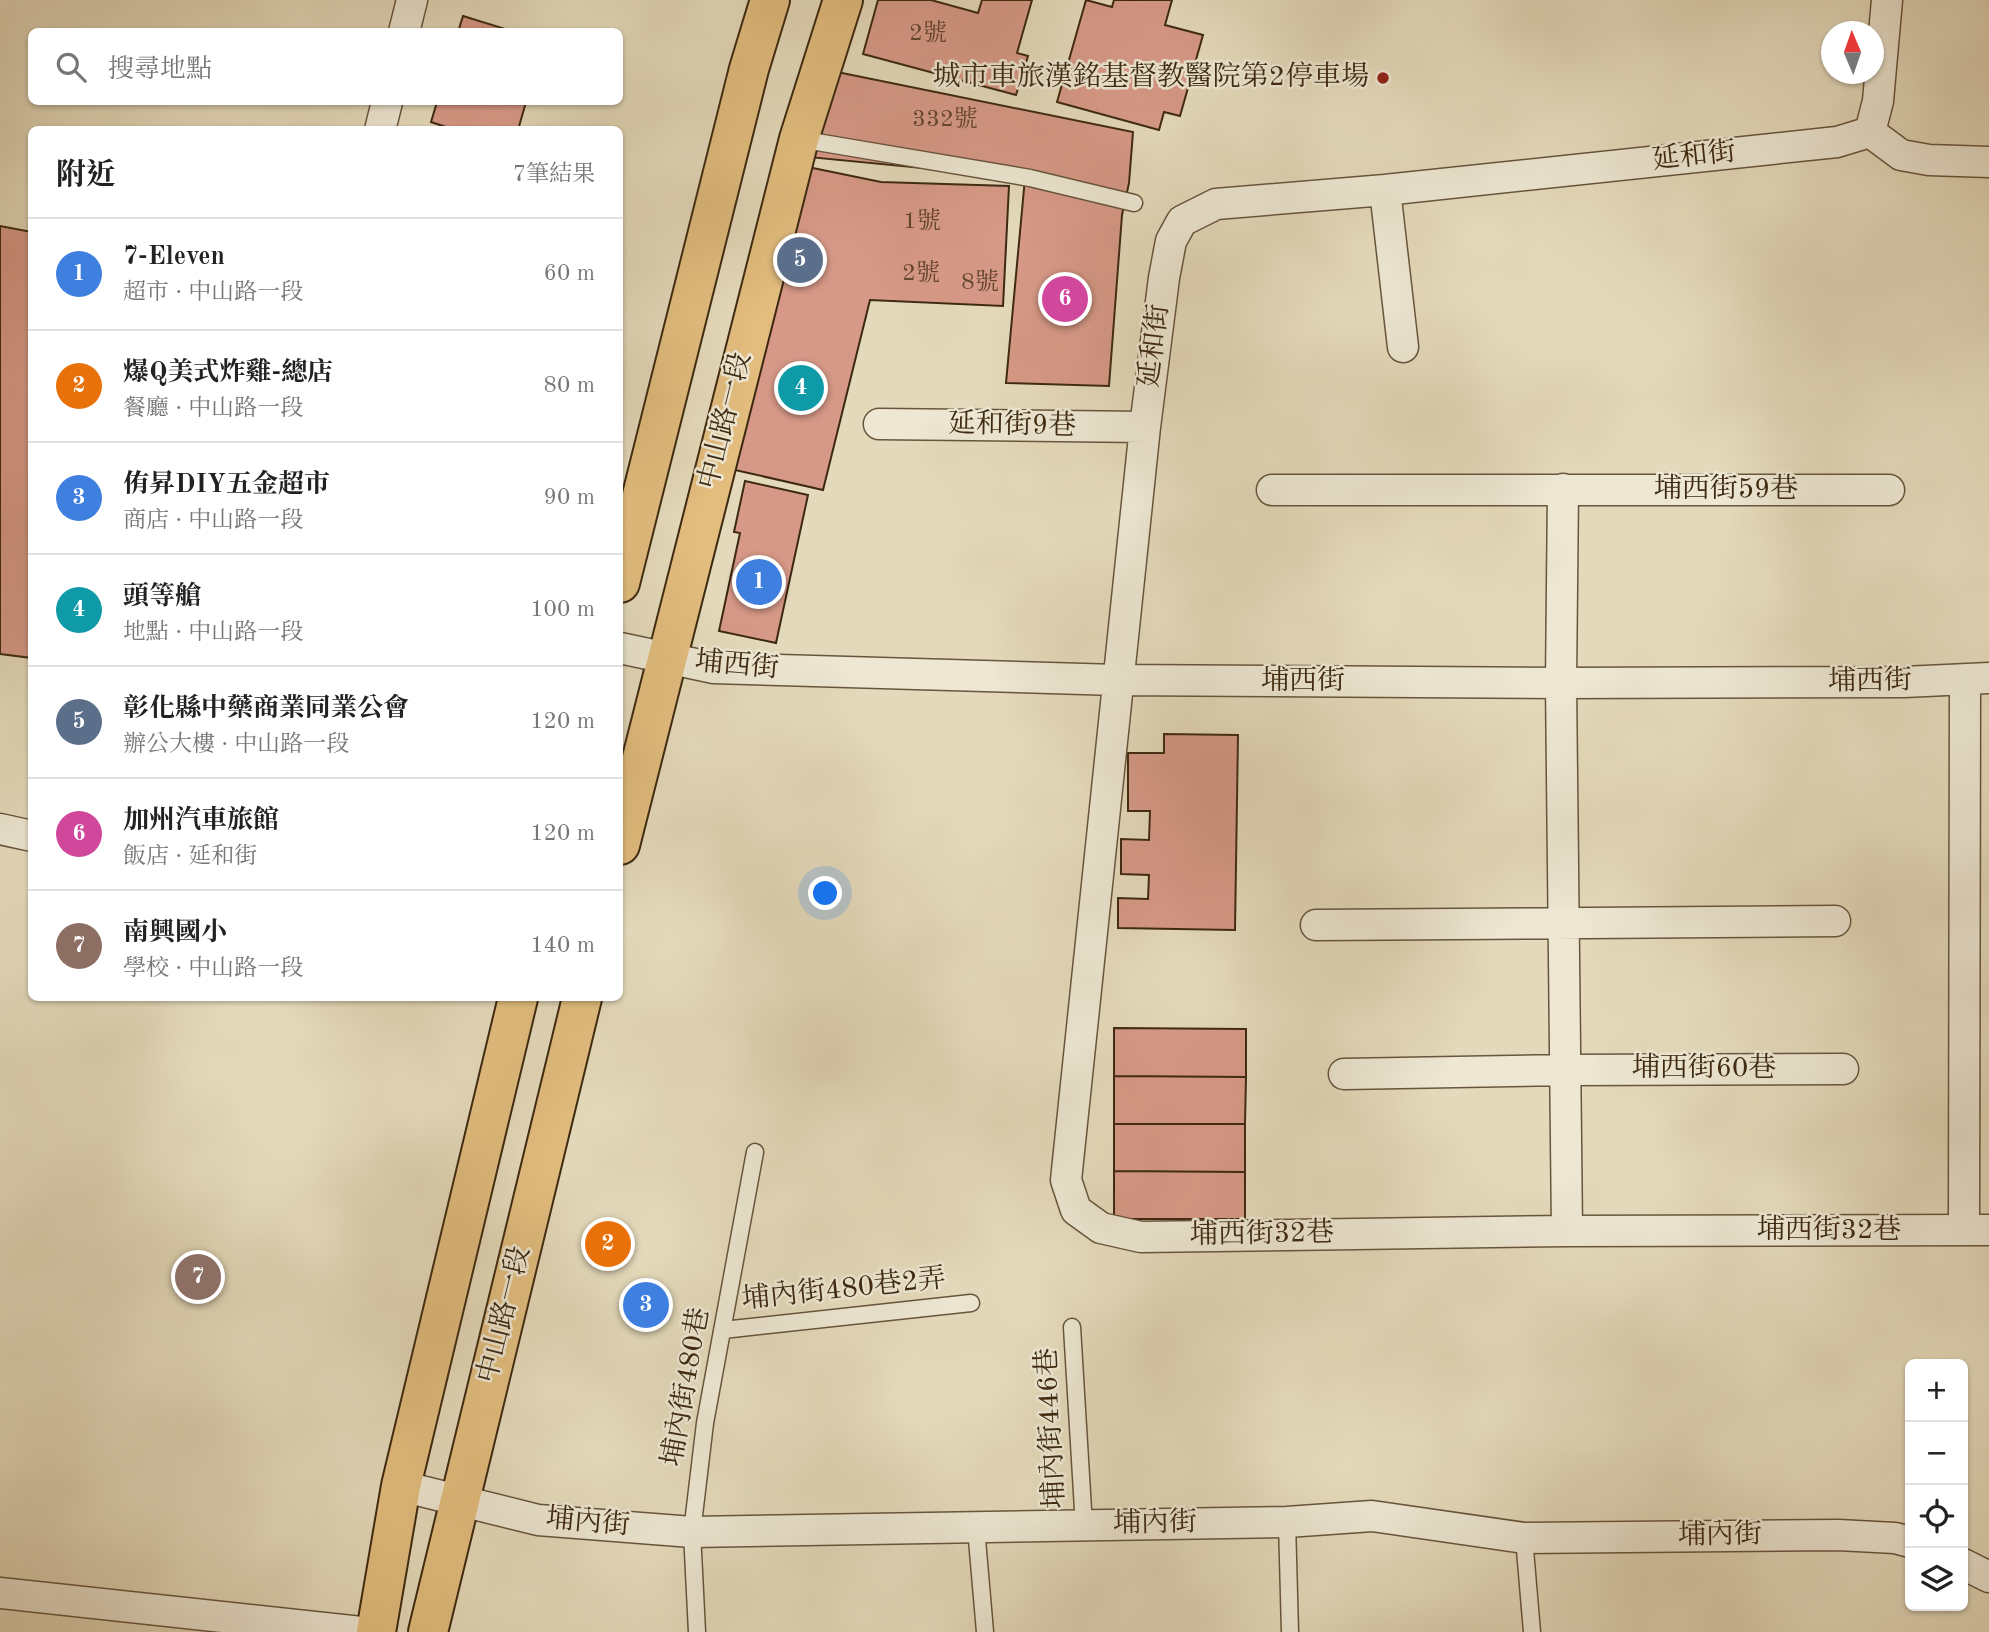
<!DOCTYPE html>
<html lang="zh-TW">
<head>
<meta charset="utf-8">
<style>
  :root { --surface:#fff; --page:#f6f6f6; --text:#222; --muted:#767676; --line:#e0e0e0; --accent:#8f2418 }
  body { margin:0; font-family:"Old Standard TT","Noto Serif TC",serif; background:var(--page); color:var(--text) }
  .controls { position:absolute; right:21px; bottom:21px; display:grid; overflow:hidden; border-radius:10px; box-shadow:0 2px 5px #0004 }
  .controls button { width:63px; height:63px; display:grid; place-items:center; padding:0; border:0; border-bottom:2px solid var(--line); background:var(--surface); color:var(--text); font:35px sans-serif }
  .compass { position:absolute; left:1821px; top:21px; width:63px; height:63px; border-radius:50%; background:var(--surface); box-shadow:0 2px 5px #0004; rotate:358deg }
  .you { position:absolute; left:826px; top:894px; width:24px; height:24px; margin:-18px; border:5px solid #fff; border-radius:50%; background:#1a73e8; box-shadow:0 0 0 10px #1a73e833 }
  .badge { display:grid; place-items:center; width:46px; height:46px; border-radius:50%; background:var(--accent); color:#fff; font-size:23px; font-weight:700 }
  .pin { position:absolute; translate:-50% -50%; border:4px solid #fff; box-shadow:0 2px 7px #0006 }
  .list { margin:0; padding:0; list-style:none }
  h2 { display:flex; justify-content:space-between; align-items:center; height:91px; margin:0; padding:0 28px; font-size:30px }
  h2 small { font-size:23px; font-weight:400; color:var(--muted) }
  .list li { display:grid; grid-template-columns:46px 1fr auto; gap:21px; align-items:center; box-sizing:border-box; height:112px; padding:0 28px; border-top:2px solid var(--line) }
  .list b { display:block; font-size:26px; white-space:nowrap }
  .list p { margin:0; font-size:23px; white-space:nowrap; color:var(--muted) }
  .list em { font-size:23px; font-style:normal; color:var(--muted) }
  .icon { flex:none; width:38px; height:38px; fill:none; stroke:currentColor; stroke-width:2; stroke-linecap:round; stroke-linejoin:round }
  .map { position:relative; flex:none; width:1989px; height:1632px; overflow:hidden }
  .search { position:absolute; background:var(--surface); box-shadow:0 2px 5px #0004; left:28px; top:28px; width:595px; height:77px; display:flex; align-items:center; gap:18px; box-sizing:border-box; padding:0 24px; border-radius:10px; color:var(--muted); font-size:26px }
  .panel { position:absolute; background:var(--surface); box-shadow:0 2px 5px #0004; left:28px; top:126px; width:595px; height:875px; border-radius:10px }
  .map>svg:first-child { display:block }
</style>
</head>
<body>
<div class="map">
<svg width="1989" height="1632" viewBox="0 0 1989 1632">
  <rect width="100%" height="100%" fill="#e4dabb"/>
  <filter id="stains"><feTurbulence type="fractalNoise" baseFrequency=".00286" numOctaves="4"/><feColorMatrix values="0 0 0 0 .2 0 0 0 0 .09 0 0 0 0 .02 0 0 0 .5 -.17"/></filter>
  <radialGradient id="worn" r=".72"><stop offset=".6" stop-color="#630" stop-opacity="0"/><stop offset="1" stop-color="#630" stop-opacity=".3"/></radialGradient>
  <path fill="#d79987" stroke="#3d2911" stroke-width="2" d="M878,0H931L978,13L982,0H1032L1017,53L1028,56L1016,95L863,54Z
    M1086,0L1112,7L1114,0H1172L1165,25L1203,35L1180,116L1164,112L1159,130L1057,102Z
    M463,16L515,32H458Z
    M837,72L1133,132L1129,183L1122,215L1109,386L1006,383L1025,178L808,157Z
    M437,102H526L518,130H455L431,122Z
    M803,166L881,182L1009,186L1003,306L870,300L823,490L735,470Z
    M0,226L32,232V658L0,654Z
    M745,481L808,495L776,643L719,631L740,533L734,532Z
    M1164,734L1238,735L1235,930L1118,928V898L1148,899L1149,875L1121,874V839L1149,840L1150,811H1128V753H1164Z
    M1114,1028L1246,1029V1077L1114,1076Z
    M1114,1076L1246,1077L1245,1124H1114Z
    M1114,1124H1245V1172L1114,1171Z
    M1114,1171L1245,1172V1219H1114Z"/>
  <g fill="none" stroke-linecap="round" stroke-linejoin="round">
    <g stroke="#67553c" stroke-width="19">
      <path id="lane" d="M799,139L1030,178L1134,203
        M1072,1327L1084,1526
        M723,1330L971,1303
        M1287,1522L1290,1632
        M976,1528L985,1632
        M1524,1538L1532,1632
        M697,1632L692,1532L705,1423L755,1152"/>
    </g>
    <g stroke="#67553c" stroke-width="33">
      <path id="street" d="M1887,0L1878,101L1870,132L1837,142L1385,190L1216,204L1182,221L1171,241L1164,278L1145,427L1066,1180L1076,1210L1101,1228L1141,1237L1567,1231L1989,1230
        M404,32L412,0
        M380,130L387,102
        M1870,132L1901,155L1929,160L1989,162
        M1385,190L1403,347
        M879,424L1145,427
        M1563,489L1561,683L1567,1231
        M1272,490H1889
        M620,648L714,668L1117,680L1561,683L1904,682L1989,678
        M0,829L32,836
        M1316,925L1835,921
        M1344,1074L1566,1070L1843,1069
        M1964,1230L1965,680
        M401,1486L538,1520L692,1532L1287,1522L1372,1516L1524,1538L1838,1535L1895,1538L1910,1542
        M1963,1564L1989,1577
        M0,1593L361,1632"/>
    </g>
    <g stroke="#3d2911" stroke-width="42">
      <path id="primary" d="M620,583L749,69L770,0
        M620,845L799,139L843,0
        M376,1632L401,1486L518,998
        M428,1632L582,998"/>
    </g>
    <use href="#lane" stroke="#ede7d3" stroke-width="16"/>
    <use href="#street" stroke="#ede7d3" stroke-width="30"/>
    <use href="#primary" stroke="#e2bd7e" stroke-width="38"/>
  </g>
  <circle fill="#8f2418" stroke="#ede7d3" stroke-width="2.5" cx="1383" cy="78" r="7"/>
  <g text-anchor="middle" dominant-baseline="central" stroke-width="5" stroke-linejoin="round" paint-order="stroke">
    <g font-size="24" fill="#64452e">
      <text x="928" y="34">2號</text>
      <text x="945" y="120">332號</text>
      <text x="922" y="222">1號</text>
      <text x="921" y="274">2號</text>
      <text x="980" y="283">8號</text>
    </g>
    <g font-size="28" fill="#3d2911" stroke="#ede7d3" text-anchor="end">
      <text x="1369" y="78">城市車旅漢銘基督教醫院第2停車場</text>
    </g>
    <g font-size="28" fill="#3d2911" stroke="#ede7d3">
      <text transform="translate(1694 157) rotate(-6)">延和街</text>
      <text transform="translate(1155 346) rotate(-83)">延和街</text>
      <text transform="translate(726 421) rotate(-76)">中山路一段</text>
      <text transform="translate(1012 426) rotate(1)">延和街9巷</text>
      <text x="1726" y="490">埔西街59巷</text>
      <text transform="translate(737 666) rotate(5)">埔西街</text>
      <text x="1303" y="682">埔西街</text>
      <text transform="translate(1870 682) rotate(-1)">埔西街</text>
      <text x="1704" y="1069">埔西街60巷</text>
      <text x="1829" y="1231">埔西街32巷</text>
      <text transform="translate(1262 1235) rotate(-1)">埔西街32巷</text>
      <text transform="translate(844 1290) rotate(-6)">埔內街480巷2弄</text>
      <text transform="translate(505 1315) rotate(-76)">中山路一段</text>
      <text transform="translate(687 1387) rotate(-80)">埔內街480巷</text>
      <text transform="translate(1052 1428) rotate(-93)">埔內街446巷</text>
      <text transform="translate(588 1523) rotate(5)">埔內街</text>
      <text transform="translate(1155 1524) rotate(-1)">埔內街</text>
      <text transform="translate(1720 1536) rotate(-1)">埔內街</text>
    </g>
  </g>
  <rect width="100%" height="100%" filter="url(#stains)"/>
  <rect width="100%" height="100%" fill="url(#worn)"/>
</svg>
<div class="controls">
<button>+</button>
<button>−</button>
<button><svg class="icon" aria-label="locate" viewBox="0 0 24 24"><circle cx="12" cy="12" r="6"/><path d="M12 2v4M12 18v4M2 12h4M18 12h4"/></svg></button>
<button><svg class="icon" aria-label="layers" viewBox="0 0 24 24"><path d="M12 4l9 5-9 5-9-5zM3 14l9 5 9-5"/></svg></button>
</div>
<svg class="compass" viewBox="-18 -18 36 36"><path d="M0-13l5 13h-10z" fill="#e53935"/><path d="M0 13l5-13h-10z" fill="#767676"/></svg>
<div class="you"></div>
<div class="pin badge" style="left:759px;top:582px;background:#3f7fe0">1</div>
<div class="pin badge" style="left:608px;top:1244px;background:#e8710a">2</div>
<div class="pin badge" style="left:646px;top:1305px;background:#3f7fe0">3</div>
<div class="pin badge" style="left:801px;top:388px;background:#0f9aa8">4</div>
<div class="pin badge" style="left:800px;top:260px;background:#5c6f8a">5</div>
<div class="pin badge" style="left:1065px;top:299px;background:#d1479c">6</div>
<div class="pin badge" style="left:198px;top:1277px;background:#8d6e63">7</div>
<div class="search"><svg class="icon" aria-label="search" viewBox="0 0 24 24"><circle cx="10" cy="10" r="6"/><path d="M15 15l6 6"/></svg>搜尋地點</div>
<section class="panel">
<h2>附近<small>7筆結果</small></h2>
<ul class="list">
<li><span class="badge" style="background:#3f7fe0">1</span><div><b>7-Eleven</b><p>超市 · 中山路一段</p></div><em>60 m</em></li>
<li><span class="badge" style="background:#e8710a">2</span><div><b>爆Q美式炸雞-總店</b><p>餐廳 · 中山路一段</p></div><em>80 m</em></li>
<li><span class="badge" style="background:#3f7fe0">3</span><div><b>侑昇DIY五金超市</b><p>商店 · 中山路一段</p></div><em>90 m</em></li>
<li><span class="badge" style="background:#0f9aa8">4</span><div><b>頭等艙</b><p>地點 · 中山路一段</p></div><em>100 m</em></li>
<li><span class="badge" style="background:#5c6f8a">5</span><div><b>彰化縣中藥商業同業公會</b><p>辦公大樓 · 中山路一段</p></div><em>120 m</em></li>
<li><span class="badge" style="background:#d1479c">6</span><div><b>加州汽車旅館</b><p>飯店 · 延和街</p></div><em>120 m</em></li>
<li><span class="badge" style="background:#8d6e63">7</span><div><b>南興國小</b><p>學校 · 中山路一段</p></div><em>140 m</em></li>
</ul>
</section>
</div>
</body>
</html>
